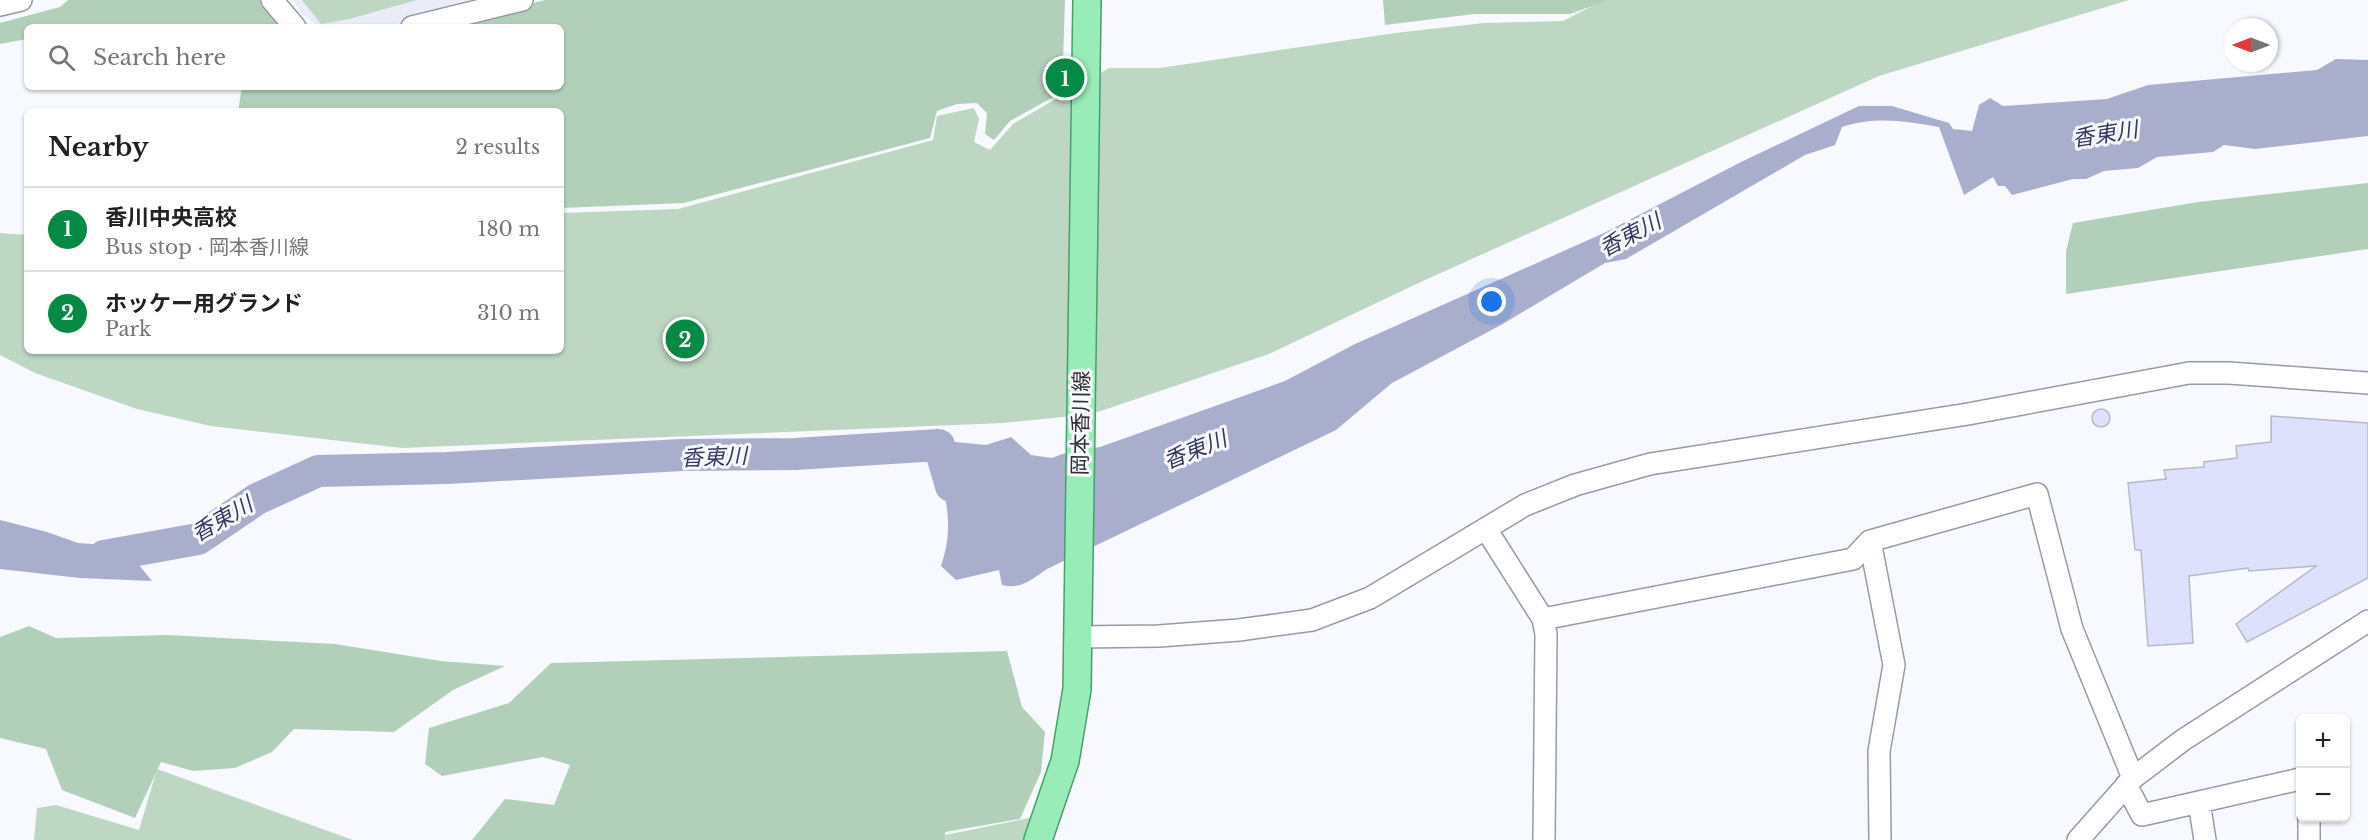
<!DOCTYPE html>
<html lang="en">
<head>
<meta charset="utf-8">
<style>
  :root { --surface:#fff; --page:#f2f2f2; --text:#222; --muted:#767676; --line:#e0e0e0; --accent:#058a46 }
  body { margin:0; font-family:"Libre Baskerville","Noto Sans JP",serif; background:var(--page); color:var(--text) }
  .controls { position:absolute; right:18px; bottom:18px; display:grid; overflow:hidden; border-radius:9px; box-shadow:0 2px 4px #0004 }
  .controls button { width:54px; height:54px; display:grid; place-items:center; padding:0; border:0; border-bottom:2px solid var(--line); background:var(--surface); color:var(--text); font:30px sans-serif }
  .compass { position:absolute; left:2224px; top:18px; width:54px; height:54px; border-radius:50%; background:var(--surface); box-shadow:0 2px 4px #0004; rotate:270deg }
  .you { position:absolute; left:1492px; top:302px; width:21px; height:21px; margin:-15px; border:4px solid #fff; border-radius:50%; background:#1a73e8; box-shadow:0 0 0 9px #1a73e833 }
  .badge { display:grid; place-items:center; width:39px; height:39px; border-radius:50%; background:var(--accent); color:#fff; font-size:20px; font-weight:700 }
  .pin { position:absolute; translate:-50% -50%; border:3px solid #fff; box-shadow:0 2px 6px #0006 }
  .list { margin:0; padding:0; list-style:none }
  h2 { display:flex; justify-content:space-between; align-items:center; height:78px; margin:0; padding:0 24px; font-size:26px }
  h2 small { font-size:20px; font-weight:400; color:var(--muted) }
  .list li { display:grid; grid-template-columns:39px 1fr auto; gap:18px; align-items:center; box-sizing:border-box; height:84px; padding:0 24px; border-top:2px solid var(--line) }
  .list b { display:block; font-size:22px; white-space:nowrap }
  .list p { margin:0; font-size:20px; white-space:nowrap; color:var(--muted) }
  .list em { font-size:20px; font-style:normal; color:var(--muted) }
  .icon { flex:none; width:33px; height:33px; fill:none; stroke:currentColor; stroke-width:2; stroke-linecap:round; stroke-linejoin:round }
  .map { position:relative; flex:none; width:2368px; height:840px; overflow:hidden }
  .search { position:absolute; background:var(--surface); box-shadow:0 2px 4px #0004; left:24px; top:24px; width:540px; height:66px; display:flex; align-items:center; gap:15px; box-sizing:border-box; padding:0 21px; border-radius:9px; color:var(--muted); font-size:22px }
  .panel { position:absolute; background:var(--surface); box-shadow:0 2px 4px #0004; left:24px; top:108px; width:540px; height:246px; border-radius:9px }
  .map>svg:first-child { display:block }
</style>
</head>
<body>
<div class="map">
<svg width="2368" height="840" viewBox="0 0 2368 840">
  <rect width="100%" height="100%" fill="#f8f9fe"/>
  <path fill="#eaecf8" d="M294,0H494L384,27H319L300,12Z"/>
  <path fill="#bdd7c3" d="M302,0H417L349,19L321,24Z
    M1604,0H2129L1879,76L1425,280L1269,354L1092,414L1003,423L402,448L211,426L137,409L35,373L0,355V233L27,235V351H561V213L678,209L933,140L937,116L974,108L979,119L974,142L990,150L1013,124L1109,68H1160L1395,33L1484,23L1563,21Z
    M157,769L353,840H34L37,808L56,805L139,830Z
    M1034,817L1024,840H947L945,835Z"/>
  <path fill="#b2d0b9" d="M68,0H280L294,27H27V39L0,44V23L60,7Z
    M545,0H1065L1062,92L1010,121L994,140L985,134L987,113L977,103L957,104L937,111L930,138L684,203L561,208V111H238L242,87H561V27H434Z
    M1383,0H1609L1570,14H1474L1385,25Z
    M2368,183V249L2066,294V251L2073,223L2198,202Z
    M29,626L56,638L168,635L335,644L441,661L505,666L453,690L394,732L294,729L272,752L235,768L193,771L161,762L135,818L62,790L46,749L0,738V637Z
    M1007,651L1022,707L1045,732L1041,772L1020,819L945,832L946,840H472L505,799L554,805L570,765L543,757L442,776L425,764L429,728L509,703L551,663Z"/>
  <path fill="#a9aecd" d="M2336,59L2368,60V136L2255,149L2224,145L2213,152L2157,157L2138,168L2104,171L2086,179H2073L2012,195L2005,186H1998L1993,177L1964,195L1939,127C1905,121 1876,116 1842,127L1835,145L1805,155L1626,259L1605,263L1501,325L1392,383L1336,430L1047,569C1032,579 1021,590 1002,585L999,570L956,580L941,566C958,516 939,493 939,445L945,441L986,445L1011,437L1031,455L1052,458L1062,454L1100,447L1285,381L1355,344L1604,233L1743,161L1859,106H1892L1949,123L1953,129L1972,131L1979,105L1990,98L2003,106L2107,99L2148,85L2317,70Z
    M0,520L47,532L78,543L146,548L139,565L152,581L80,578L0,569Z"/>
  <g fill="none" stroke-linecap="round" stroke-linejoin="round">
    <path stroke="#a9aecd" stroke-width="32" d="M104,556L198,539L257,499L318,471L447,468L682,455L795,454L939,445L951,486"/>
  </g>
  <path fill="#dde1fb" stroke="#b7b9c6" stroke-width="1.5" d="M2092 418a9 9 0 1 1 18 0a9 9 0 1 1-18 0Z
    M2271,416L2368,423V578L2247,642L2236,624L2316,566L2249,571L2248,568L2189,576L2193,643L2148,646L2141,550H2135L2128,483L2166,479L2164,470L2204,467V462L2237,458L2236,446L2271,442Z"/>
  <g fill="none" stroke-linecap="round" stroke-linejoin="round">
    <g stroke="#989aa6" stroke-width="24">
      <path id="minor" d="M272,0L295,27
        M0,5L21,0
        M412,27L522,0
        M1486,529L1543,619L1546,634L1544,840
        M1870,541L1894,665L1879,751L1880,840
        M1543,619L1853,559L1870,541L2037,494L2072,629L2133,778
        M1078,637L1159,636L1239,630L1312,620L1370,598L1525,505L1575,485L1650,464L1968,414L2189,373H2229L2368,383
        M2126,785L2142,815L2300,779
        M2199,802L2205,840
        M2309,818V840
        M2078,840L2133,778L2183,740L2368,621"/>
    </g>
    <g stroke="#46a169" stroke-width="30">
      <path id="major" d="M1038,840L1065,761L1077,689L1087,0"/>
    </g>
    <use href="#minor" stroke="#fff" stroke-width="21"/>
    <use href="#major" stroke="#98ecb7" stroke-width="27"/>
  </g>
  <g text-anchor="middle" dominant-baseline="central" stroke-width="6" stroke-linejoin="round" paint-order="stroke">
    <g font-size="21" fill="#2d2e32" stroke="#f8f9fe">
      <text transform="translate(1081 423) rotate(-89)">岡本香川線</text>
    </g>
    <g font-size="22" font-style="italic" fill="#353864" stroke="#f8f9fe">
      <text transform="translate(2105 134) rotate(-9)">香東川</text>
      <text transform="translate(1630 235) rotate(-28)">香東川</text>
      <text transform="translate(1195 450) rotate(-22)">香東川</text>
      <text transform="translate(714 457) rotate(-2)">香東川</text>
      <text transform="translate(222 519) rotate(-30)">香東川</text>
    </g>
  </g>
</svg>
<div class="controls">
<button>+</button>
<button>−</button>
</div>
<svg class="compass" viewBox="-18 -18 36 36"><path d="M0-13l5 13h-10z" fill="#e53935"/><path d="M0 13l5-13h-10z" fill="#767676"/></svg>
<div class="you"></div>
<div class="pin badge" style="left:1065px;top:78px">1</div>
<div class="pin badge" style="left:685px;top:339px">2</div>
<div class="search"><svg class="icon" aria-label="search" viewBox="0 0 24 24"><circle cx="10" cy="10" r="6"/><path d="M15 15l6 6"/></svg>Search here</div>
<section class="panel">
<h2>Nearby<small>2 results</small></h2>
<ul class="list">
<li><span class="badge">1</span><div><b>香川中央高校</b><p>Bus stop · 岡本香川線</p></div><em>180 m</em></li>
<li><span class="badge">2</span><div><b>ホッケー用グランド</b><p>Park</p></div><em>310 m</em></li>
</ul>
</section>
</div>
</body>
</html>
